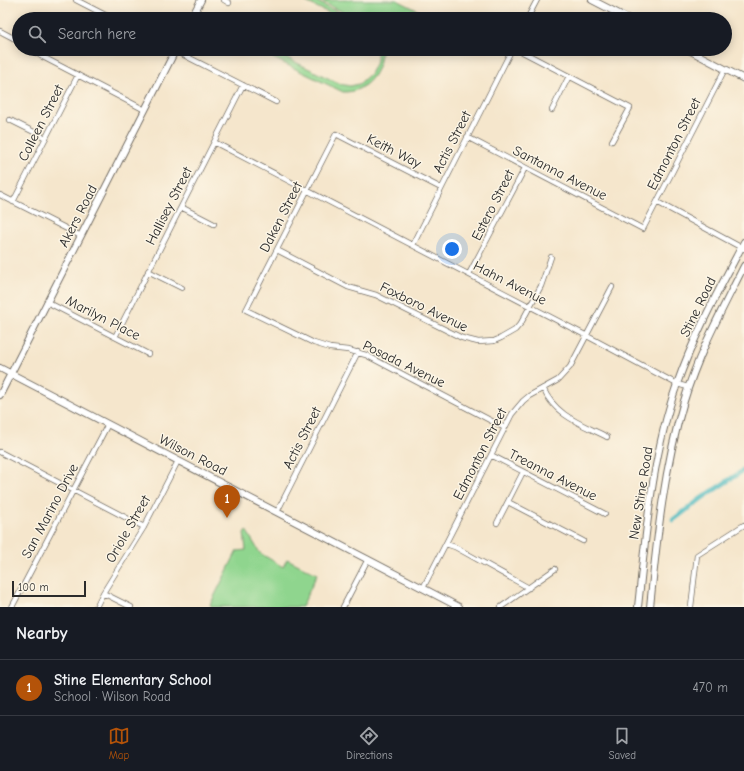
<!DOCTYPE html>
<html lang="en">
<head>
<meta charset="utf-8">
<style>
  :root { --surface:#171b24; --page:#242831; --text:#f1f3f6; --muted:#9ea1a6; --line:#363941; --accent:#b45309 }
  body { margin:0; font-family:"Comic Neue",sans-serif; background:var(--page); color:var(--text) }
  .scale { position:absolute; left:12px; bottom:10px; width:74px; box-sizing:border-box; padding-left:4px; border:2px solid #2b2b2b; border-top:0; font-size:11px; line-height:14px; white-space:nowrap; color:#2b2b2b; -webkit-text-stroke:3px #fcf5e5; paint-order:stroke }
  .you { position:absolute; left:452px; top:249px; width:14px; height:14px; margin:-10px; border:3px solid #fff; border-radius:50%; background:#1a73e8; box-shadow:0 0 0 6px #1a73e833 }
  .badge { display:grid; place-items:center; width:26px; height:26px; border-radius:50%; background:var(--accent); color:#fff; font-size:13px; font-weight:700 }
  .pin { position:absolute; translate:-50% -33px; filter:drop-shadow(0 1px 2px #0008) }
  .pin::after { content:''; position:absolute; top:21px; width:14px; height:12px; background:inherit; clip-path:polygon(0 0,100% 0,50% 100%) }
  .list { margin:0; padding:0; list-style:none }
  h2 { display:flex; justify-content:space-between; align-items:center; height:52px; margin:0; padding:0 16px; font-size:17px }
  h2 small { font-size:13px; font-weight:400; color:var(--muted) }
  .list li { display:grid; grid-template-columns:26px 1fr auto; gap:12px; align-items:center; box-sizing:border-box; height:56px; padding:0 16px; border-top:1px solid var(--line) }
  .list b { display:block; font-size:15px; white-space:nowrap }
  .list p { margin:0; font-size:13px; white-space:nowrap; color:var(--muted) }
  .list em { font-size:13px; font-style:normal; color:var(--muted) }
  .icon { flex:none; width:22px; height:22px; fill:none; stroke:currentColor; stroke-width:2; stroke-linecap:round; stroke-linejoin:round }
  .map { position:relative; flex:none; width:744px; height:607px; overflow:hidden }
  .search { position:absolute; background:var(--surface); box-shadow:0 2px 10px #0003; left:12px; right:12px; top:12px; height:44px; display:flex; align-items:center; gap:10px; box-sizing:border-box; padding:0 14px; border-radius:22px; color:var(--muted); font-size:15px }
  .sheet { height:108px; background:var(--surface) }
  nav { display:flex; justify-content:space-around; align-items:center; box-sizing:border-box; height:56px; border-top:1px solid var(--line); background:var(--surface); font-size:11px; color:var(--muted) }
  nav a { display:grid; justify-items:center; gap:2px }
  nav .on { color:var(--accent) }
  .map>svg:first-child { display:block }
</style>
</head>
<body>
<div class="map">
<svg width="744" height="607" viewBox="0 0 744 607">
  <rect width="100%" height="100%" fill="#fcf5e5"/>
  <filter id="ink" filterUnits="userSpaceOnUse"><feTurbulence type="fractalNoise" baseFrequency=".025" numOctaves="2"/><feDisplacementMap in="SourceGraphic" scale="8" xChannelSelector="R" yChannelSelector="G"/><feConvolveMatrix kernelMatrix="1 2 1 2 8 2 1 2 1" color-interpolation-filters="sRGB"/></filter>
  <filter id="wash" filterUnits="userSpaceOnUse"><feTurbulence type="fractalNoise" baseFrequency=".012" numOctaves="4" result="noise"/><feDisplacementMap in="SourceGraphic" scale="16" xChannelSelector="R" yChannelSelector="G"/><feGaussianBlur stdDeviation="0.9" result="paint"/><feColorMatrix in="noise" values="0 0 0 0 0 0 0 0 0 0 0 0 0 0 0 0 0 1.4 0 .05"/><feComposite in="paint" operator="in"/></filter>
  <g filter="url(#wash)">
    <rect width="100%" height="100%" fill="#f5e6cc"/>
    <path fill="#8fd58e" stroke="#5d805c" d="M302,0H314L351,19H341Z
      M319,0H397L425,14L423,19H356Z
      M265,49H272L277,53L340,84L350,86L359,84L370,74L377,60V49H381C382,71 366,93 343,92L273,58Z
      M246,530L260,553L283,567L287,559L317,574L302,607H213L210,605L237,551L246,550L244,533Z"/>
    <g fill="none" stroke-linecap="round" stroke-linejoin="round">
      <path stroke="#4bbac0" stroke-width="5" d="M673,520L702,498L744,470"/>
    </g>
  </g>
  <g filter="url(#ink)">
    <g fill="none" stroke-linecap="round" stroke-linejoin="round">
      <g stroke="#726c63" stroke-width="6">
        <path id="street" d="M76,0L113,19
          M224,0L229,3
          M527,19L537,0
          M0,31L19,41
          M30,49L41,56L145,110
          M172,49L276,102
          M517,49L630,108L612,141
          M552,110L569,76
          M10,120L46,138
          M467,137L643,229L725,69
          M214,142L587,336L677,384L688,387
          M441,188L336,134L246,310L314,343L330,348L348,350L366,355L505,428
          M0,195L81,236
          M13,202L78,75
          M657,202L744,249
          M181,207L214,224
          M413,245L512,49
          M277,250L348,287L376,295L462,338L478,342L494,341L501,338L515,330L521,323L541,286L551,257
          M148,271L182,288
          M469,274L525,168
          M47,302L148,354
          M115,337L243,85
          M543,388C555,416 582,424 607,437
          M0,452L144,527
          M491,455L605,514
          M508,502L583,541
          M277,512L358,352
          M497,523L523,472
          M446,544L455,547L529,588
          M423,588L512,414L523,401L529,396L558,380L570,367L612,287
          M103,593L131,607
          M12,607L108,424
          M96,607L103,593L144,527L178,461
          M343,607L368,559
          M501,607L555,569
          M691,607L697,555L744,525"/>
      </g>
      <g stroke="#726c63" stroke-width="8">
        <path id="secondary" d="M592,0L629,19
          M191,19L201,0
          M687,49L744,79
          M0,368L459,607
          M0,395L176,49
          M638,607C646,533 652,455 677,384C694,335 720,288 744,242
          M650,607C657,538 664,468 684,401C698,354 722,310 744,266"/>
      </g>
      <use href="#street" stroke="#fff" stroke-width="4.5"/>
      <use href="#secondary" stroke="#fff" stroke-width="6"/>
    </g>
  </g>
  <g text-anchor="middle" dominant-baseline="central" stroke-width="3" stroke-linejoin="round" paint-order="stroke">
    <g font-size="14" fill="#2b2b2b" stroke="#fcf5e5">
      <text transform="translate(41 123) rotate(-63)">Colleen Street</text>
      <text transform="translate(452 142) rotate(-63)">Actis Street</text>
      <text transform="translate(674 144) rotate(-63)">Edmonton Street</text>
      <text transform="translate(394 151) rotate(27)">Keith Way</text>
      <text transform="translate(560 173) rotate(27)">Santanna Avenue</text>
      <text transform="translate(493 205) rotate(-63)">Estero Street</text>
      <text transform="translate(169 206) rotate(-63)">Hallisey Street</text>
      <text transform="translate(78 216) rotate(-63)">Akers Road</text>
      <text transform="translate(281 217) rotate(-63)">Daken Street</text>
      <text transform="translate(510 283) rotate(27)">Hahn Avenue</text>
      <text transform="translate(424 307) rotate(26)">Foxboro Avenue</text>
      <text transform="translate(698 307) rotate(-64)">Stine Road</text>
      <text transform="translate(103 318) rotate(27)">Marilyn Place</text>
      <text transform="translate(404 364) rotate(26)">Posada Avenue</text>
      <text transform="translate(302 438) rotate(-63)">Actis Street</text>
      <text transform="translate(480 454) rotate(-63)">Edmonton Street</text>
      <text transform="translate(193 455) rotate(27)">Wilson Road</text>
      <text transform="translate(553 475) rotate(27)">Treanna Avenue</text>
      <text transform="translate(641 493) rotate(-81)">New Stine Road</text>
      <text transform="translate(50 511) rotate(-62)">San Marino Drive</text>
      <text transform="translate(128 529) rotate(-60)">Oriole Street</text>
    </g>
  </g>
</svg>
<div class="scale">100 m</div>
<div class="you"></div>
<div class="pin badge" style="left:227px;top:518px">1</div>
<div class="search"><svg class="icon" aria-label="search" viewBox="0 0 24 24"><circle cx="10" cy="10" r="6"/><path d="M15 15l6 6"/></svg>Search here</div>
</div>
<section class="sheet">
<h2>Nearby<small></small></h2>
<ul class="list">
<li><span class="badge">1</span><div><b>Stine Elementary School</b><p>School · Wilson Road</p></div><em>470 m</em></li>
</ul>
</section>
<nav>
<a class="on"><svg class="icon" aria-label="map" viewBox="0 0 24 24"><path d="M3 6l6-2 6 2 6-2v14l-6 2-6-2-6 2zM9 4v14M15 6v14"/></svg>Map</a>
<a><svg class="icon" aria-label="directions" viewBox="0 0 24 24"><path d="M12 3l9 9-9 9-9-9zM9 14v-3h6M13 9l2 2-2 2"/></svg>Directions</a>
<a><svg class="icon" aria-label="saved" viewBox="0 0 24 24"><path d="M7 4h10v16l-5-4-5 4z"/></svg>Saved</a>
</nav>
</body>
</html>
